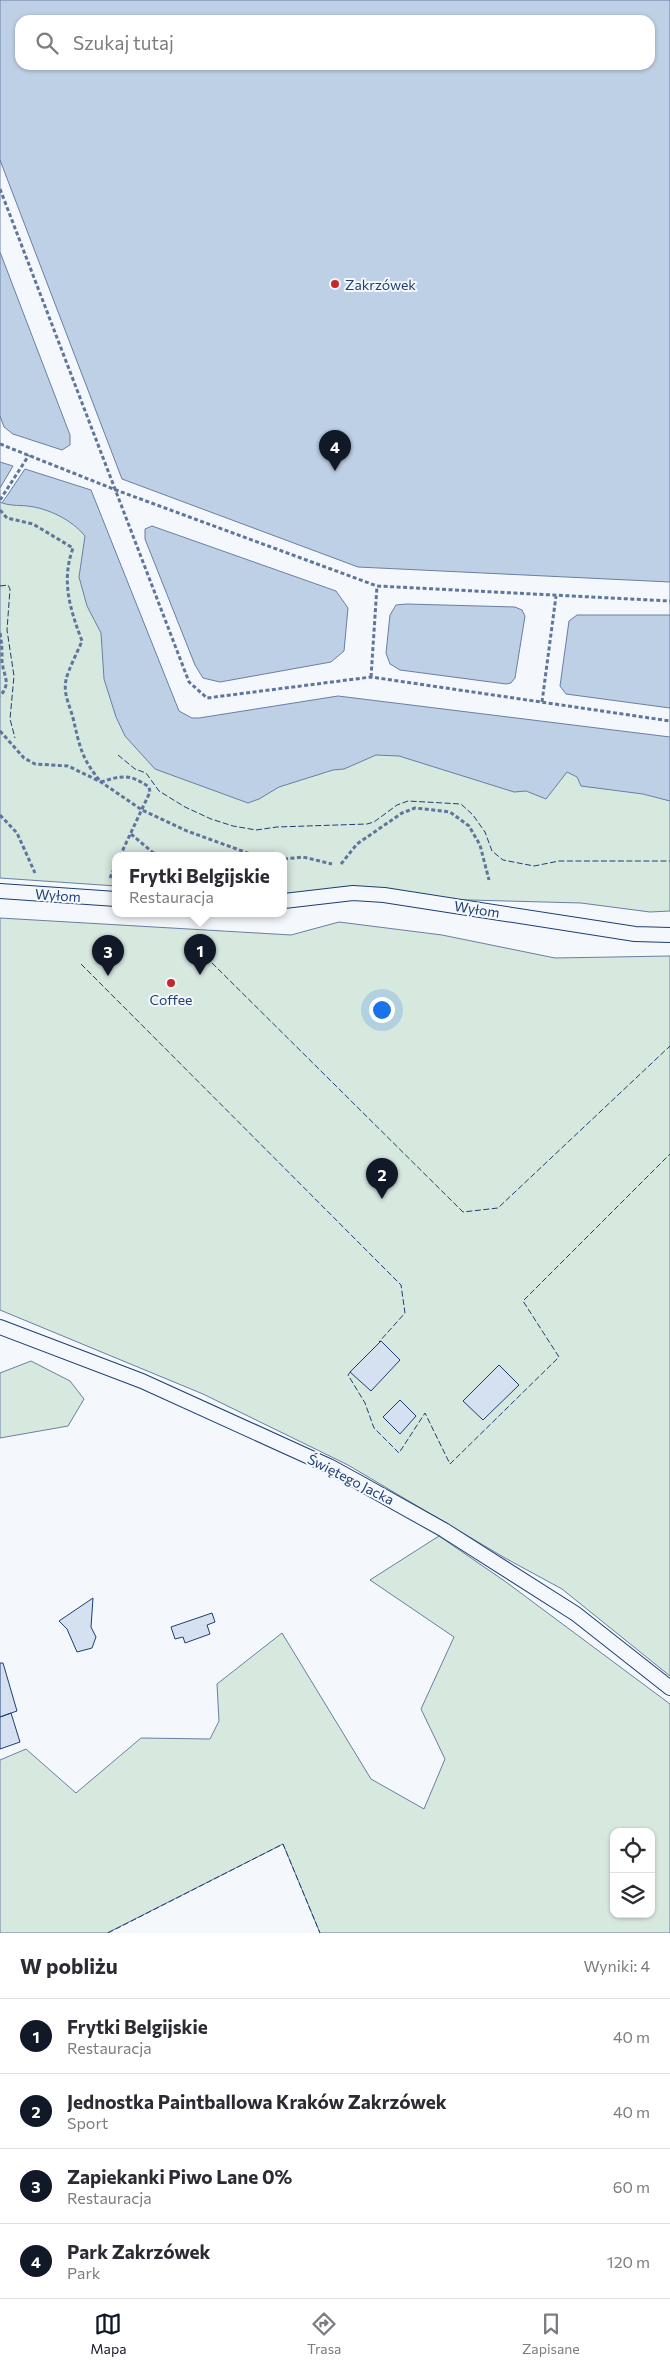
<!DOCTYPE html>
<html lang="pl">
<head>
<meta charset="utf-8">
<style>
  :root { --surface:#fff; --page:#f2f2f3; --text:#2b2b33; --muted:#7c7c81; --line:#e1e1e2; --accent:#111827 }
  body { margin:0; font-family:Commissioner,sans-serif; background:var(--page); color:var(--text) }
  .controls { position:absolute; right:15px; bottom:15px; display:grid; overflow:hidden; border-radius:10px; box-shadow:0 1px 4px #0004 }
  .controls button { width:45px; height:45px; display:grid; place-items:center; padding:0; border:0; border-bottom:1px solid var(--line); background:var(--surface); color:var(--text); font:25px sans-serif }
  .you { position:absolute; left:381px; top:1009px; width:18px; height:18px; margin:-12px; border:4px solid #fff; border-radius:50%; background:#1a73e8; box-shadow:0 0 0 8px #1a73e833 }
  .badge { display:grid; place-items:center; width:32px; height:32px; border-radius:50%; background:var(--accent); color:#fff; font-size:16px; font-weight:700 }
  .pin { position:absolute; translate:-50% -41px; filter:drop-shadow(0 1px 2px #0008) }
  .pin::after { content:''; position:absolute; top:26px; width:18px; height:15px; background:inherit; clip-path:polygon(0 0,100% 0,50% 100%) }
  .popup { position:absolute; left:112px; top:852px; width:175px; height:65px; box-sizing:border-box; display:grid; place-content:center; border-radius:10px; background:var(--surface); filter:drop-shadow(0 1px 4px #0005); font-size:16px; white-space:nowrap; color:var(--muted) }
  .popup b { font-size:19px; color:var(--text) }
  .popup::after { content:''; position:absolute; left:50%; top:100%; margin-left:-10px; border:10px solid transparent; border-top-color:var(--surface) }
  .list { margin:0; padding:0; list-style:none }
  h2 { display:flex; justify-content:space-between; align-items:center; height:65px; margin:0; padding:0 20px; font-size:21px }
  h2 small { font-size:16px; font-weight:400; color:var(--muted) }
  .list li { display:grid; grid-template-columns:32px 1fr auto; gap:15px; align-items:center; box-sizing:border-box; height:75px; padding:0 20px; border-top:1px solid var(--line) }
  .list b { display:block; font-size:19px; white-space:nowrap }
  .list p { margin:0; font-size:16px; white-space:nowrap; color:var(--muted) }
  .list em { font-size:16px; font-style:normal; color:var(--muted) }
  .icon { flex:none; width:28px; height:28px; fill:none; stroke:currentColor; stroke-width:2; stroke-linecap:round; stroke-linejoin:round }
  .map { position:relative; flex:none; width:670px; height:1933px; overflow:hidden }
  .search { position:absolute; background:var(--surface); box-shadow:0 1px 4px #0004; left:15px; right:15px; top:15px; height:55px; display:flex; align-items:center; gap:12px; box-sizing:border-box; padding:0 18px; border-radius:15px; color:var(--muted); font-size:19px }
  .sheet { height:365px; background:var(--surface) }
  nav { display:flex; justify-content:space-around; align-items:center; box-sizing:border-box; height:70px; border-top:1px solid var(--line); background:var(--surface); font-size:14px; color:var(--muted) }
  nav a { display:grid; justify-items:center; gap:2px }
  nav .on { color:var(--accent) }
  .map>svg:first-child { display:block }
</style>
</head>
<body>
<div class="map">
<svg width="670" height="1933" viewBox="0 0 670 1933">
  <rect width="100%" height="100%" fill="#f4f7fb"/>
  <path fill="#d7e8df" stroke="#687fa3" fill-rule="evenodd" d="M0,0H670V911L650,912L581,903L284,895V856H116V886L0,878ZM20,20H650V65H20Z
    M0,918L291,935L339,922L442,935L555,958L670,956V1676L562,1589L505,1558L348,1465L203,1394L0,1310Z
    M31,1361L70,1381L84,1399L68,1426L0,1438V1373Z
    M439,1536L506,1582L670,1704V1933H320L283,1844L107,1933H0V1760L26,1749L76,1793L141,1738L210,1739L219,1721L217,1684L282,1633L371,1779L424,1809L445,1759L421,1709L454,1637L370,1580ZM614,1832H651V1914H614Z"/>
  <path fill="#bed0e5" stroke="#687fa3" fill-rule="evenodd" d="M0,0H670V801L643,794L581,786L577,777L567,772L546,799L526,791L514,792L399,756L376,755L344,769L333,770L279,787L259,799L248,803L155,769L125,736L116,717L104,679L101,633L87,606L79,577L85,536C72,520 48,508 27,506C17,505 9,506 0,502ZM20,20H650V65H20Z"/>
  <path fill="#f4f7fb" stroke="#687fa3" fill-rule="evenodd" d="M0,160L122,479L358,567L670,582V615H577L569,621L560,686L566,694L670,708V737L338,696L199,718H192L179,711L91,490L25,469L2,503L0,502V488L13,466L0,462V416L4,427L13,434L62,450L70,445V435L0,252ZM152,526L336,591L348,608L344,651L331,662L220,682L203,678L195,665L145,539V529ZM407,604L515,607L522,610L525,616L515,678L511,683L506,684L400,670L390,664L386,653L390,615L396,605Z"/>
  <path fill="#d5e0f0" stroke="#1d3f73" d="M381,1341L400,1360L371,1391L350,1372Z
    M499,1365L519,1385L483,1420L463,1401Z
    M400,1400L416,1416L400,1434L383,1417Z
    M93,1598L91,1627L96,1637L92,1648L77,1652L67,1629L59,1621Z
    M212,1613L215,1622L207,1625L210,1634L185,1643L183,1637L175,1639L171,1627Z
    M0,1663H3L17,1711L0,1717Z
    M11,1713L20,1742L0,1749V1717Z"/>
  <g fill="none" stroke-linecap="round" stroke-linejoin="round">
    <g stroke="#1d3f73" stroke-width="16">
      <path id="lane" d="M0,891L116,899
        M284,901L353,893L384,895L635,934L670,935
        M0,1327L142,1381L329,1466L360,1483L444,1530L576,1614L670,1688"/>
    </g>
    <path stroke="#5e769c" stroke-width="3" stroke-dasharray="4 2.5" stroke-linecap="butt" d="M0,189L189,682L207,698L371,677L670,721
      M0,444L116,490L377,586L670,601
      M0,500L29,455
      M0,510L7,518L33,524L73,548C61,581 70,609 82,641C78,651 68,670 66,680C63,694 70,706 73,718C80,747 81,758 101,782C123,775 130,774 149,787L150,792L120,856
      M0,633C2,643 2,652 2,661C3,675 12,683 0,696
      M371,677L377,586
      M542,702L556,596
      M0,731L24,758L35,764L68,766L101,782L142,810L187,831L256,856
      M0,815L17,833L35,873
      M131,834L157,856
      M284,859L303,857L332,864
      M341,864L357,844L402,813L415,808L450,812L469,826L480,845L489,880
      M110,878L116,864"/>
    <use href="#lane" stroke="#f4f7fb" stroke-width="14"/>
    <path stroke="#1d3f73" stroke-width="1" stroke-dasharray="6 2.5" stroke-linecap="butt" d="M0,586L8,585L10,589L7,630L14,676L10,719L15,738
      M118,755L135,769L146,773L159,791L185,807L211,819L233,826L256,830L277,827L367,824L374,822L397,805L408,801L461,804L473,815L485,832L492,851L503,860L534,866L559,861H670
      M206,957L463,1212L498,1208L670,1046
      M81,964L401,1285L405,1313L379,1342
      M351,1371L348,1375L365,1403L374,1428L399,1453L425,1413L450,1464L559,1357L523,1301L670,1154
      M108,1933L283,1844L320,1933"/>
  </g>
  <g fill="#c62828" stroke="#f4f7fb" stroke-width="2">
    <circle cx="335" cy="284" r="5"/>
    <circle cx="171" cy="983" r="5"/>
  </g>
  <g text-anchor="middle" dominant-baseline="central" stroke-width="4" stroke-linejoin="round" paint-order="stroke">
    <g font-size="14" fill="#1d3f73" stroke="#f4f7fb" text-anchor="start">
      <text x="345" y="284">Zakrzówek</text>
      <text x="171" y="999" text-anchor="middle">Coffee</text>
    </g>
    <g font-size="14" fill="#1d3f73" stroke="#f4f7fb">
      <text transform="translate(58 895) rotate(4)">Wyłom</text>
      <text transform="translate(477 909) rotate(9)">Wyłom</text>
      <text transform="translate(351 1479) rotate(27)">Świętego Jacka</text>
    </g>
  </g>
</svg>
<div class="controls">
<button><svg class="icon" aria-label="locate" viewBox="0 0 24 24"><circle cx="12" cy="12" r="6"/><path d="M12 2v4M12 18v4M2 12h4M18 12h4"/></svg></button>
<button><svg class="icon" aria-label="layers" viewBox="0 0 24 24"><path d="M12 4l9 5-9 5-9-5zM3 14l9 5 9-5"/></svg></button>
</div>
<div class="you"></div>
<div class="pin badge" style="left:200px;top:975px">1</div>
<div class="popup"><b>Frytki Belgijskie</b>Restauracja</div>
<div class="pin badge" style="left:382px;top:1199px">2</div>
<div class="pin badge" style="left:108px;top:976px">3</div>
<div class="pin badge" style="left:335px;top:471px">4</div>
<div class="search"><svg class="icon" aria-label="search" viewBox="0 0 24 24"><circle cx="10" cy="10" r="6"/><path d="M15 15l6 6"/></svg>Szukaj tutaj</div>
</div>
<section class="sheet">
<h2>W pobliżu<small>Wyniki: 4</small></h2>
<ul class="list">
<li><span class="badge">1</span><div><b>Frytki Belgijskie</b><p>Restauracja</p></div><em>40 m</em></li>
<li><span class="badge">2</span><div><b>Jednostka Paintballowa Kraków Zakrzówek</b><p>Sport</p></div><em>40 m</em></li>
<li><span class="badge">3</span><div><b>Zapiekanki Piwo Lane 0%</b><p>Restauracja</p></div><em>60 m</em></li>
<li><span class="badge">4</span><div><b>Park Zakrzówek</b><p>Park</p></div><em>120 m</em></li>
</ul>
</section>
<nav>
<a class="on"><svg class="icon" aria-label="map" viewBox="0 0 24 24"><path d="M3 6l6-2 6 2 6-2v14l-6 2-6-2-6 2zM9 4v14M15 6v14"/></svg>Mapa</a>
<a><svg class="icon" aria-label="directions" viewBox="0 0 24 24"><path d="M12 3l9 9-9 9-9-9zM9 14v-3h6M13 9l2 2-2 2"/></svg>Trasa</a>
<a><svg class="icon" aria-label="saved" viewBox="0 0 24 24"><path d="M7 4h10v16l-5-4-5 4z"/></svg>Zapisane</a>
</nav>
</body>
</html>
